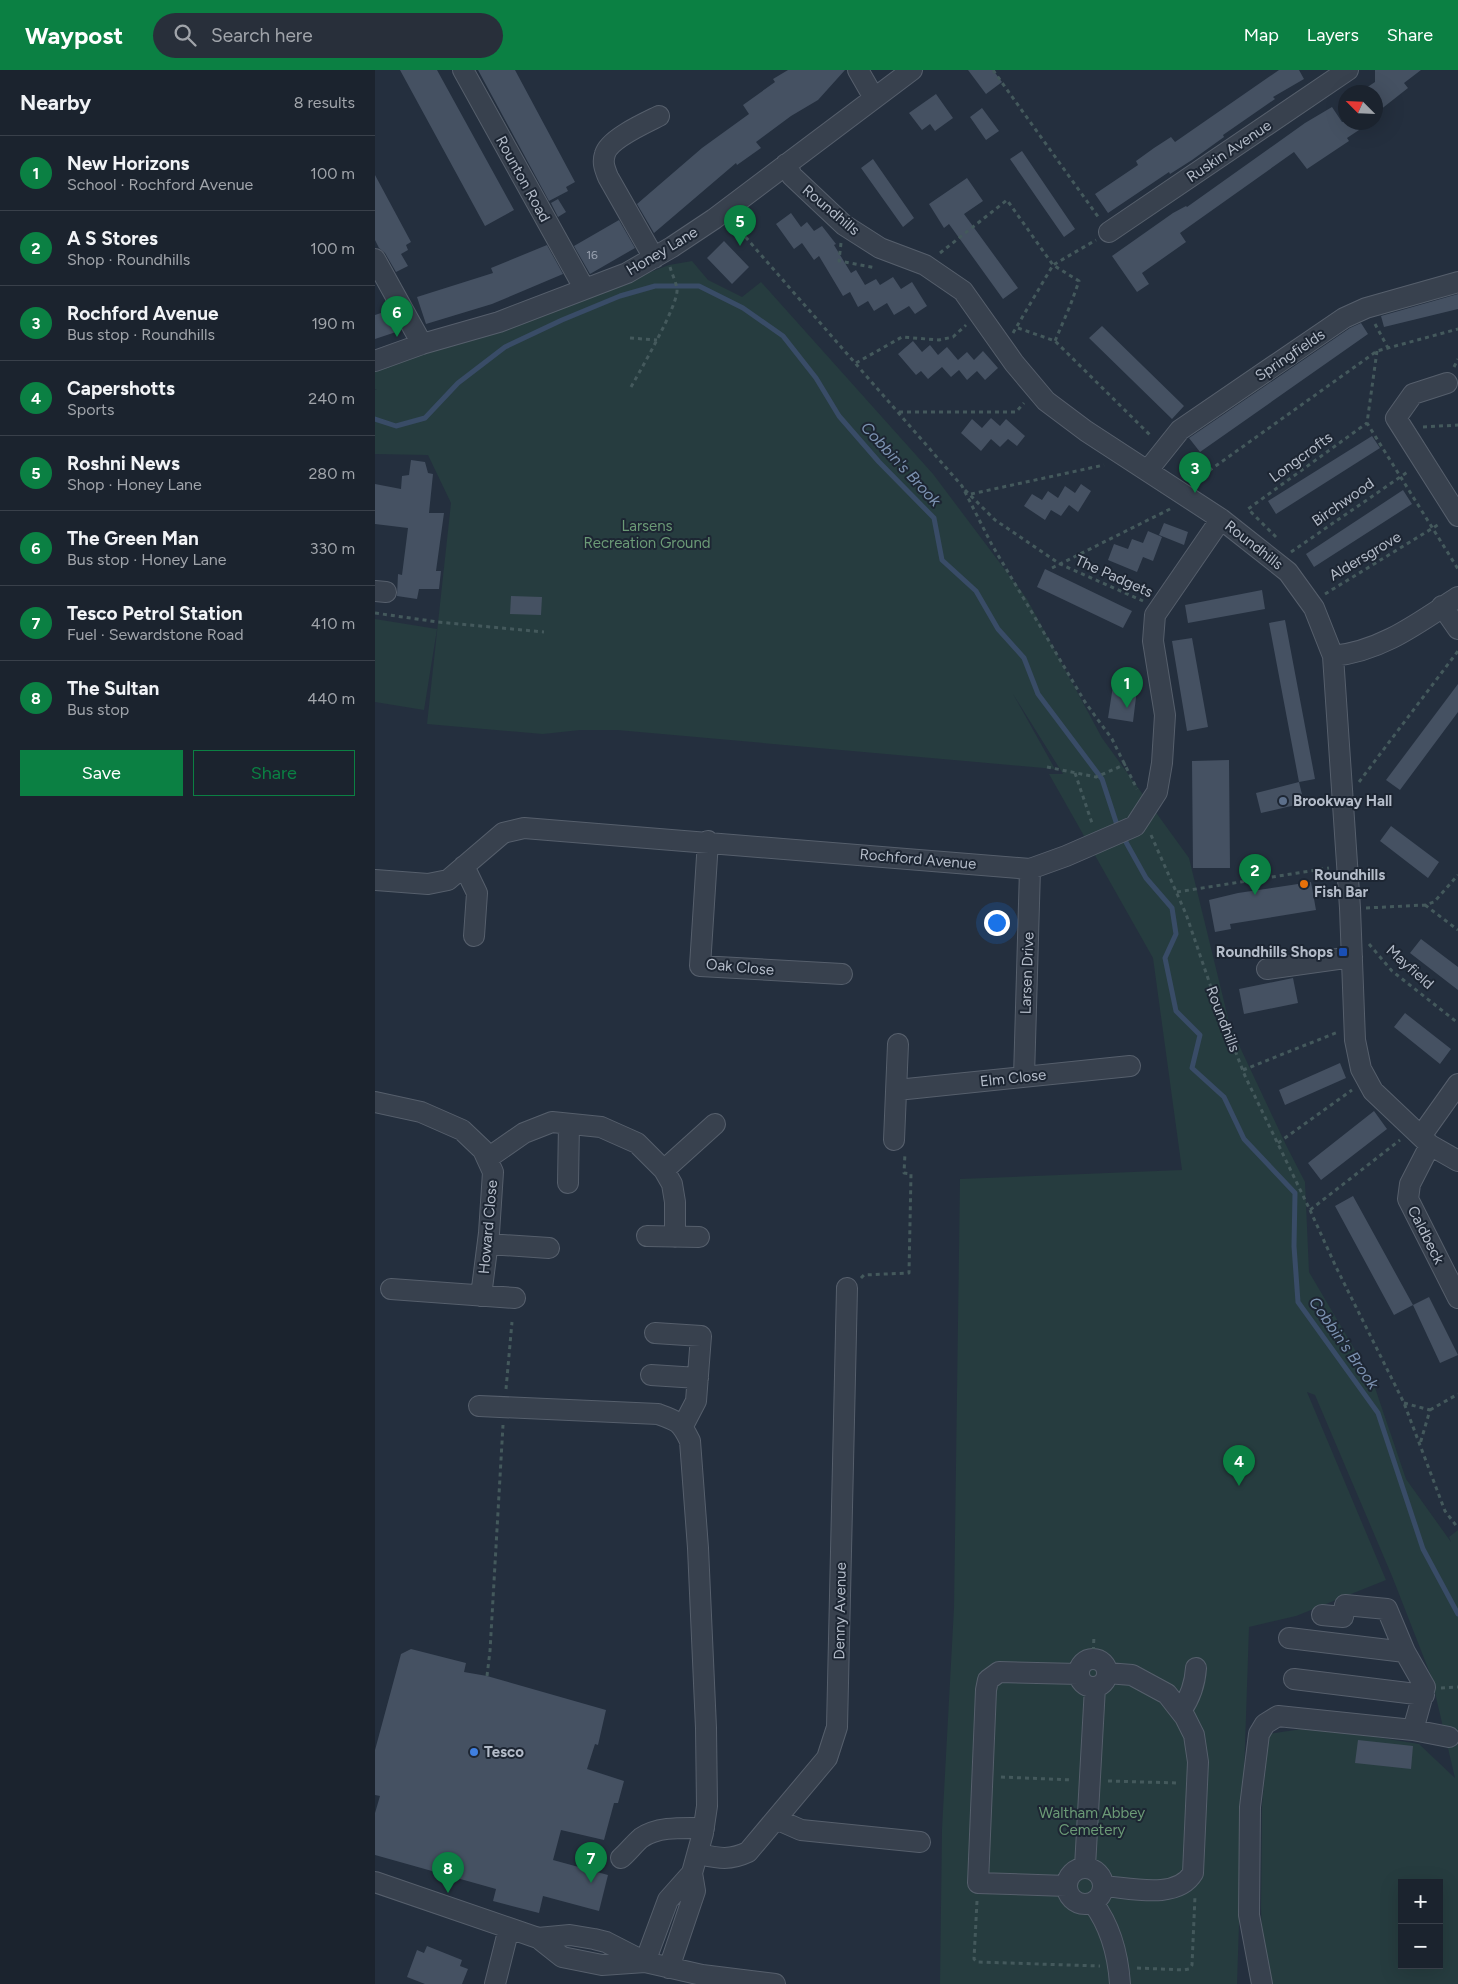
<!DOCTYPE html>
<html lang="en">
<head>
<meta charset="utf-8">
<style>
  :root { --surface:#1b232e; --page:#282f3a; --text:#f1f3f6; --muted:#a0a4aa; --line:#39404a; --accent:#0b8043 }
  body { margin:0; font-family:Figtree,sans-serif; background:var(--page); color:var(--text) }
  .controls { position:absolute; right:15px; bottom:15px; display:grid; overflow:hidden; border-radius:0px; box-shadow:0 5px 20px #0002 }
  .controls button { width:45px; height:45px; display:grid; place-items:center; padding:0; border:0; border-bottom:1px solid var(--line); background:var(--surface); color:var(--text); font:25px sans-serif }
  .compass { position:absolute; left:963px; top:15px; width:45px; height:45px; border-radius:50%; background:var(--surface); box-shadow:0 5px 20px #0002; rotate:294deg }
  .you { position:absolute; left:621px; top:852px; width:18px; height:18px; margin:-12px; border:4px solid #fff; border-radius:50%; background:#1a73e8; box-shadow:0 0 0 8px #1a73e833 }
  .badge { display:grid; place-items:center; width:32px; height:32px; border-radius:50%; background:var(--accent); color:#fff; font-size:16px; font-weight:700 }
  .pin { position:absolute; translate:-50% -41px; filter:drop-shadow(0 1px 2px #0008) }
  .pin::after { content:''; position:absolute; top:26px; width:18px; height:15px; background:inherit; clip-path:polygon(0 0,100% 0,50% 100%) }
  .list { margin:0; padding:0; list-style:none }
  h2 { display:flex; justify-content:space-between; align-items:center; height:65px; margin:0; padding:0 20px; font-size:21px }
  h2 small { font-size:16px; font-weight:400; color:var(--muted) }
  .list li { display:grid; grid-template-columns:32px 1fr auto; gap:15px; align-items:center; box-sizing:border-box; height:75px; padding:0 20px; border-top:1px solid var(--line) }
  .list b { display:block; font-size:19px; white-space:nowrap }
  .list p { margin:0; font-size:16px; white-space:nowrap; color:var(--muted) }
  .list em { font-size:16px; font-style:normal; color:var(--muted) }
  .actions { display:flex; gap:10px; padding:15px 20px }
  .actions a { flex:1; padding:11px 0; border:1px solid var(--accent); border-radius:0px; text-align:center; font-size:18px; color:var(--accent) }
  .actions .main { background:var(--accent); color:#fff }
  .icon { flex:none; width:28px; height:28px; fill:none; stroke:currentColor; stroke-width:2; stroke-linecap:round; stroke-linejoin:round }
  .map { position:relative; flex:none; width:1083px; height:1914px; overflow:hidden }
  header { display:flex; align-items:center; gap:30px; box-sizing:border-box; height:70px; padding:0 25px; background:var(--accent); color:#fff }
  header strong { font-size:24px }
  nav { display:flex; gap:28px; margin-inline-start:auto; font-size:18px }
  .search { width:350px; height:45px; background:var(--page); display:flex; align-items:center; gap:12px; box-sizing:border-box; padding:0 18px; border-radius:28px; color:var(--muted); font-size:19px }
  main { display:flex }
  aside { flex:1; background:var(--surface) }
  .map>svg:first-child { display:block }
</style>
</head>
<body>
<header>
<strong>Waypost</strong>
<div class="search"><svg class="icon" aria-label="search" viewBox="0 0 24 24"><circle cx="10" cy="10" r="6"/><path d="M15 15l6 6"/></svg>Search here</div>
<nav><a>Map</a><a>Layers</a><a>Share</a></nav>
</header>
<main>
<aside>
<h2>Nearby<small>8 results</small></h2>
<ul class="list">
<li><span class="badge">1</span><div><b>New Horizons</b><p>School · Rochford Avenue</p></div><em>100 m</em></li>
<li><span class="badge">2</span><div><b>A S Stores</b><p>Shop · Roundhills</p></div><em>100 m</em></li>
<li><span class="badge">3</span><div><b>Rochford Avenue</b><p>Bus stop · Roundhills</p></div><em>190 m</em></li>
<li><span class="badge">4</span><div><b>Capershotts</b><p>Sports</p></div><em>240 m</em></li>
<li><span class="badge">5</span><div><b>Roshni News</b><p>Shop · Honey Lane</p></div><em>280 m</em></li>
<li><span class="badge">6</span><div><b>The Green Man</b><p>Bus stop · Honey Lane</p></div><em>330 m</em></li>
<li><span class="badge">7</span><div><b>Tesco Petrol Station</b><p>Fuel · Sewardstone Road</p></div><em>410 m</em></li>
<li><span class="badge">8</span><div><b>The Sultan</b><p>Bus stop</p></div><em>440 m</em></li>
</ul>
<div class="actions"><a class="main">Save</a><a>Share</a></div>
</aside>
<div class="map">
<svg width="1083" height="1914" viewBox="0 0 1083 1914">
  <rect width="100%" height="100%" fill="#242f3e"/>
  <path fill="#263c3f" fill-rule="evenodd" d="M317,191L333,210L367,227L386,212L558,404L652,529L727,668L814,788L855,956L912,1077L930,1112L934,1202L997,1309L1031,1409L1076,1472L1074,1467L1083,1460V1914H889L886,1838L887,1735L894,1664L940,1657L1044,1674L1080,1708L1056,1606L1017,1506L940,1325L932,1322L1011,1510L921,1546L874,1557L862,1914H565L567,1759L579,1538L585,1109L807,1100L778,888L674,704H688L638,624L680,699L242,660H205L168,664L52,654L76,433L53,385L0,384V320L2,319H0V298L146,251L294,195ZM1027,1813H1064V1895H1027Z
    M0,549L62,559L49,640L0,632Z"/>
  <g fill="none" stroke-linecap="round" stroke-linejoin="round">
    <path stroke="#394c67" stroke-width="5" d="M0,349L21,356L50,348L83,313L130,277L187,250L245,226L280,216H324L368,238L408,266L441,308L464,346L504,392L559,448L567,490L601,521L623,559L649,588L663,624L727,709L743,758
      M747,765L771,808L797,838L801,864L790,888L801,941L825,965L817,998L849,1027L869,1069L920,1123L919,1176L923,1232L1003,1343L1048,1479L1083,1544"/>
  </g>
  <path fill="#455162" d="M25,0H62L139,140L110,156Z
    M103,0H140L200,112L191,117L193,121L174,131Z
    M413,0H470L443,30L416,46L381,72L386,78L362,95L361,93L279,163L262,134L327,78L374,44L368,35L400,12L398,9Z
    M593,0H618L627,12L611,24Z
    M904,0H924L929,9L898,27L900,29L848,65L849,67L817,90L795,104L794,102L733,143L720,124L763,95L761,91L779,78L796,67L800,72Z
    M1000,0H1046L1029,13L1033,18L1000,44V22H985L1000,12Z
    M561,24L578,48L560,61L555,54L547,60L534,43Z
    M957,37L967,52H996L972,68L974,71L932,99L919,82L805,163L811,172L767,203L774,214L762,222L737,186L798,143L811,136L812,137L930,53Z
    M607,38L624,61L611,70L595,47Z
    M647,81L700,159L689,167L635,89Z
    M498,89L539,148L528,157L486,98Z
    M0,105L36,172L31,175L33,180L26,184L33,196L21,202L10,183L4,178L0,170Z
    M592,108L608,131L589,144L643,218L628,229L574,154L569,158L554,134Z
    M183,129L191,142L183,147L176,133Z
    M416,143L426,157L432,152L439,161L447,156L461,174L459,175L476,203L481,200L490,215L501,209L505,215L518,207L526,219L537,212L552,236L540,244L534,236L519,245L512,233L499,241L493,231L483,237L475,222L468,226L444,186L439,190L427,173L419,179L401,154Z
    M244,150L260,178L215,204L199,176Z
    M349,171L374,197L357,214L332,188Z
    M172,175L188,204L117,234L51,254L42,227L118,203L116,198Z
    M1083,224V239L1009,257L1006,246Z
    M15,240L24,261L0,269V245Z
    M986,253L993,264L825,382L814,368L975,258Z
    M727,256L809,336L797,349L714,268Z
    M538,271L547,282L555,275L563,285L572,277L583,290L592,282L599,290L608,281L623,298L610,310L602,301L592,310L584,300L576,307L567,297L553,309L546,301L541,305L523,284Z
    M616,348L625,356L631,349L650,366L642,376L633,369L625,377L616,369L606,381L586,363L597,349L607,358Z
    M997,366L1005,378L901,444L893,431Z
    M36,390L50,392L53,403L58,404L54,443H69L61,501H66L64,519H44L42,529L22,526L23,504L27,505L33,458L0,454V414L26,419L27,406L34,405Z
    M706,414L716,421L703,442L694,435L686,446L676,440L670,450L649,436L657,424L667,430L673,421L683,428L690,416L700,423Z
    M1028,420L1037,434L939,497L931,484Z
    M789,453L813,462L809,475L784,465Z
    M773,461L787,467L778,491L768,487L762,502L733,490L739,474L753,479L757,469L768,473Z
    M670,499L757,541L748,558L662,517Z
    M887,520L890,539L813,553L810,535Z
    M136,526L167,527L166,545L135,544Z
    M910,550L940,709L924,712L894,553Z
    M817,568L833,657L812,661L797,571Z
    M1083,614V642L1025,720L1011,710Z
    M738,616L762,619L758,652L733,648Z
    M854,690L855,798H818L817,691Z
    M924,712L929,733L886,743L881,723Z
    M1016,756L1064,792L1053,808L1005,771Z
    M936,812L941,840L855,854L856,859L840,862L834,830L863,823Z
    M1046,869L1083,897V920L1035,883Z
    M918,908L923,933L869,944L864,919Z
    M1030,943L1076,979L1065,994L1019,957Z
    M965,993L971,1008L910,1035L904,1020Z
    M999,1041L1012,1059L946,1110L933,1093Z
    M978,1126L1038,1235L1019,1245L960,1136Z
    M1054,1227L1083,1285L1065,1293L1038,1235Z
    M36,1579L91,1593L89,1602L112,1606L231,1640L223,1675L220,1674L212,1699L249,1711L243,1733H239L229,1770L186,1760L178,1790L233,1805L224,1841L168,1826L164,1843L118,1831L121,1819L0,1785V1743L5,1726L0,1725V1680L26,1584Z
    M983,1670L1038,1676L1036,1699L980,1693Z
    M52,1876L87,1890L85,1896L93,1899L87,1914H50L32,1907L42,1880L49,1883Z"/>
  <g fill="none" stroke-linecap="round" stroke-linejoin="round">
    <g stroke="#565f6c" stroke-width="22">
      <path id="minor" d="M88,0L209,218
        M483,0L499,28
        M411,94L417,106L469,155L505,178L550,195L588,221L639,293L671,331L711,361L846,449L913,502L939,538L958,586L975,838L980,970L986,999L998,1021L1055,1075L1083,1091
        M734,162L973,0
        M279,188L233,107C230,99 227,93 230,84C234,69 270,53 284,46
        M0,189L47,274
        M0,291L47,274L124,252L252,203L297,177L339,149L537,0
        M1072,313L1038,324L1021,348L1083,446
        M773,400L805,360L969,248L991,238L1083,212
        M0,521L11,522
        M1067,536L1083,559
        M958,586C1007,581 1043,553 1083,527
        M333,771L325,896L467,904
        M89,796L102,823L99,866
        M0,810L53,814L73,810L128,763L149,758L655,799L691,786L760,756L782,722L787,693L790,645L778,571L780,545L846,449
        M892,899L977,887
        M649,1007L655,799
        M522,1020L755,996
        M0,1032L46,1042L87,1060L108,1080L118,1102L114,1163L106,1226
        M1046,1066L1083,1014
        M519,1070L523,974
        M1055,1075L1035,1114L1033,1129L1083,1228
        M113,1088L149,1063L177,1052L226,1057L262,1073L289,1100L297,1114L300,1132V1167
        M289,1100L340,1054
        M193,1113L194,1054
        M272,1166L324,1167
        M113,1174L174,1178
        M16,1219L140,1228
        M280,1263L326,1266L321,1331L308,1356
        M276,1305L323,1308
        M104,1336L283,1344C303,1351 306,1352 315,1371L323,1478L331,1658L332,1736L328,1763L317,1803L293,1830L270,1892
        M947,1545L968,1547L970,1535L1012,1539L1030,1582
        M914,1568L1030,1582L1050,1617L1038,1660
        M704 1603a14 14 0 1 1 28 0a14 14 0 1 1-28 0Z
        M919,1609L1049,1625
        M806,1641C815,1628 820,1614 821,1598
        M401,1749L426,1760L545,1772
        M323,1784C343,1788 354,1791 373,1782L452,1688L462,1657L472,1218
        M246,1788C253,1782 259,1774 266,1768C283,1756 309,1758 329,1758
        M710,1797L720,1617
        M692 1816a18 18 0 1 1 36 0a18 18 0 1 1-36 0Z
        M0,1812L163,1868L195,1865L219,1869L231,1872L270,1892L327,1905L400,1914
        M692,1816L603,1813L611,1620L613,1610L624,1602L704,1604
        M729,1816C756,1818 802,1830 818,1803L823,1692L819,1665L810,1647L792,1624L757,1605L732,1603
        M718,1833C736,1857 743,1884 745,1914
        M163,1868L187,1887L227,1895L270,1892
        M294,1898L320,1821L317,1803
        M120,1914L134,1858
        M887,1914L874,1845L875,1737L884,1664L890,1654L903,1646L1038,1660L1074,1667"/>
    </g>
    <path stroke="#44595c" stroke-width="3" stroke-dasharray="4 4" stroke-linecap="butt" d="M618,0L724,148
      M360,155L587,416L617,475L710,632L737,669L762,719
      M466,173L464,191L501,198
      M565,183L632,130L678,195L704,211L695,236L680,271
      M1000,254L1013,278
      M643,258L680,271L777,367
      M638,263L678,195L721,170
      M255,268L282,270
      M1002,281L992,353L1083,499
      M481,293L527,267L564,270L578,267L591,255
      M1079,297L1083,289
      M256,317C265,301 304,234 302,219C301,212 297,204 295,197
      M524,342H641L649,333
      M1048,357L1083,355
      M821,410L1002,281L1083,259
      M590,420L620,450L685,494L768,531
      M596,424L729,395
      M901,467L873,439L992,353
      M916,482L1034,401
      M677,498L797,438
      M950,524L1066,453
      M0,543L63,552L169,562
      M672,697L721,707L751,694
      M700,703L718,756
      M984,712L1083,581
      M776,765L811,844L840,929L870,1006L935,1140L1025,1070
      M802,822L954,798
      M1050,835L1083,860
      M991,838L1050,835L1059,832L1083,805
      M994,874L1017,901L1083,953
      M868,1000L963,962
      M903,1073L977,1020
      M935,1140L961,1197L1029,1333L1070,1441L1083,1458
      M486,1208L489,1205L534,1203L536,1104L529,1103L530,1083
      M131,1319L137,1252
      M1029,1333L1055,1340L1045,1374
      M1055,1340L1083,1324
      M718,1589L719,1565
      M112,1606L115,1581L128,1355
      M1066,1618L1083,1617
      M626,1707L697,1710
      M733,1711L804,1713
      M602,1831L599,1889L602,1892L725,1896
      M762,1898L809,1900L814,1899L817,1895L820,1826"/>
    <use href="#minor" stroke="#38414e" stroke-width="20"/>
  </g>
  <circle fill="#5c6f8a" stroke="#1d2633" stroke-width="2" cx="908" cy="731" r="5"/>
  <circle fill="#e8710a" stroke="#1d2633" stroke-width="2" cx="929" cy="814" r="5"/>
  <rect fill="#1a4fb4" stroke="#1d2633" stroke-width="2" x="963" y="877" width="10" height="10" rx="2.5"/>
  <circle fill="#3f7fe0" stroke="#1d2633" stroke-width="2" cx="99" cy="1682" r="5"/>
  <g text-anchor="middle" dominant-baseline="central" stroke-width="4" stroke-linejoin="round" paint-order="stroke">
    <g font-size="12" fill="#98a1af">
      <text x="217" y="185">16</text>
    </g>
    <g font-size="15" fill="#b4bcc9" stroke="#1d2633">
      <text transform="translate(854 81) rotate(-34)">Ruskin Avenue</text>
      <text transform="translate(148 109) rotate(61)">Rounton Road</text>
      <text transform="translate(456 140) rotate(40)">Roundhills</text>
      <text transform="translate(287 181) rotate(-31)">Honey Lane</text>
      <text transform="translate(915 285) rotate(-34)">Springfields</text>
      <text transform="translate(926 387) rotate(-36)">Longcrofts</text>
      <text transform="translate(968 432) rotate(-35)">Birchwood</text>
      <text transform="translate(879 475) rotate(38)">Roundhills</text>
      <text transform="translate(990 486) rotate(-31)">Aldersgrove</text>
      <text transform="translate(739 506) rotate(24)">The Padgets</text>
      <text transform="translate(543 789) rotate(5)">Rochford Avenue</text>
      <text transform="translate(365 897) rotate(5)">Oak Close</text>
      <text transform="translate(1035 897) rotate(42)">Mayfield</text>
      <text transform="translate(652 903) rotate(-88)">Larsen Drive</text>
      <text transform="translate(848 949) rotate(69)">Roundhills</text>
      <text transform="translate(638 1008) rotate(-6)">Elm Close</text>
      <text transform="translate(113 1157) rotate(-85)">Howard Close</text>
      <text transform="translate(1051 1165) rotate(63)">Caldbeck</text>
      <text transform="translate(465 1541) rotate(-89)">Denny Avenue</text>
    </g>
    <g font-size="15" fill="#6b9a76" stroke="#1d2633">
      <text x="272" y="456">Larsens<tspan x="272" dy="17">Recreation Ground</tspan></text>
      <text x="717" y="1743">Waltham Abbey<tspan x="717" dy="17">Cemetery</tspan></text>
    </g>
    <g font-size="15" font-weight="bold" fill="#b4bcc9" stroke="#1d2633" text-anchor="start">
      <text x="918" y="731">Brookway Hall</text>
      <text x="939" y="805">Roundhills<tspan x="939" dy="17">Fish Bar</tspan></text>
      <text x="958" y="882" text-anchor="end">Roundhills Shops</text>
      <text x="109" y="1682">Tesco</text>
    </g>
    <g font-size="16" font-style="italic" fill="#7c92b1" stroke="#1d2633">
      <text transform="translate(526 394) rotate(47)">Cobbin's Brook</text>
      <text transform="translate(969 1273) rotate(55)">Cobbin's Brook</text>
    </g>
  </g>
</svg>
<div class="controls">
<button>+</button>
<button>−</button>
</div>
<svg class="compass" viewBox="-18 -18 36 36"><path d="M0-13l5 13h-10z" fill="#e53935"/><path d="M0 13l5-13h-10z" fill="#a0a4aa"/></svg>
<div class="you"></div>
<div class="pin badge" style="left:752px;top:638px">1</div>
<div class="pin badge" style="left:880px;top:825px">2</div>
<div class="pin badge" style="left:820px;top:423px">3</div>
<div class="pin badge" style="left:864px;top:1416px">4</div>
<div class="pin badge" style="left:365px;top:176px">5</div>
<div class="pin badge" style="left:22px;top:267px">6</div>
<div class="pin badge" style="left:216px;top:1813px">7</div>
<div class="pin badge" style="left:73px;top:1823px">8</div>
</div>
</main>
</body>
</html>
